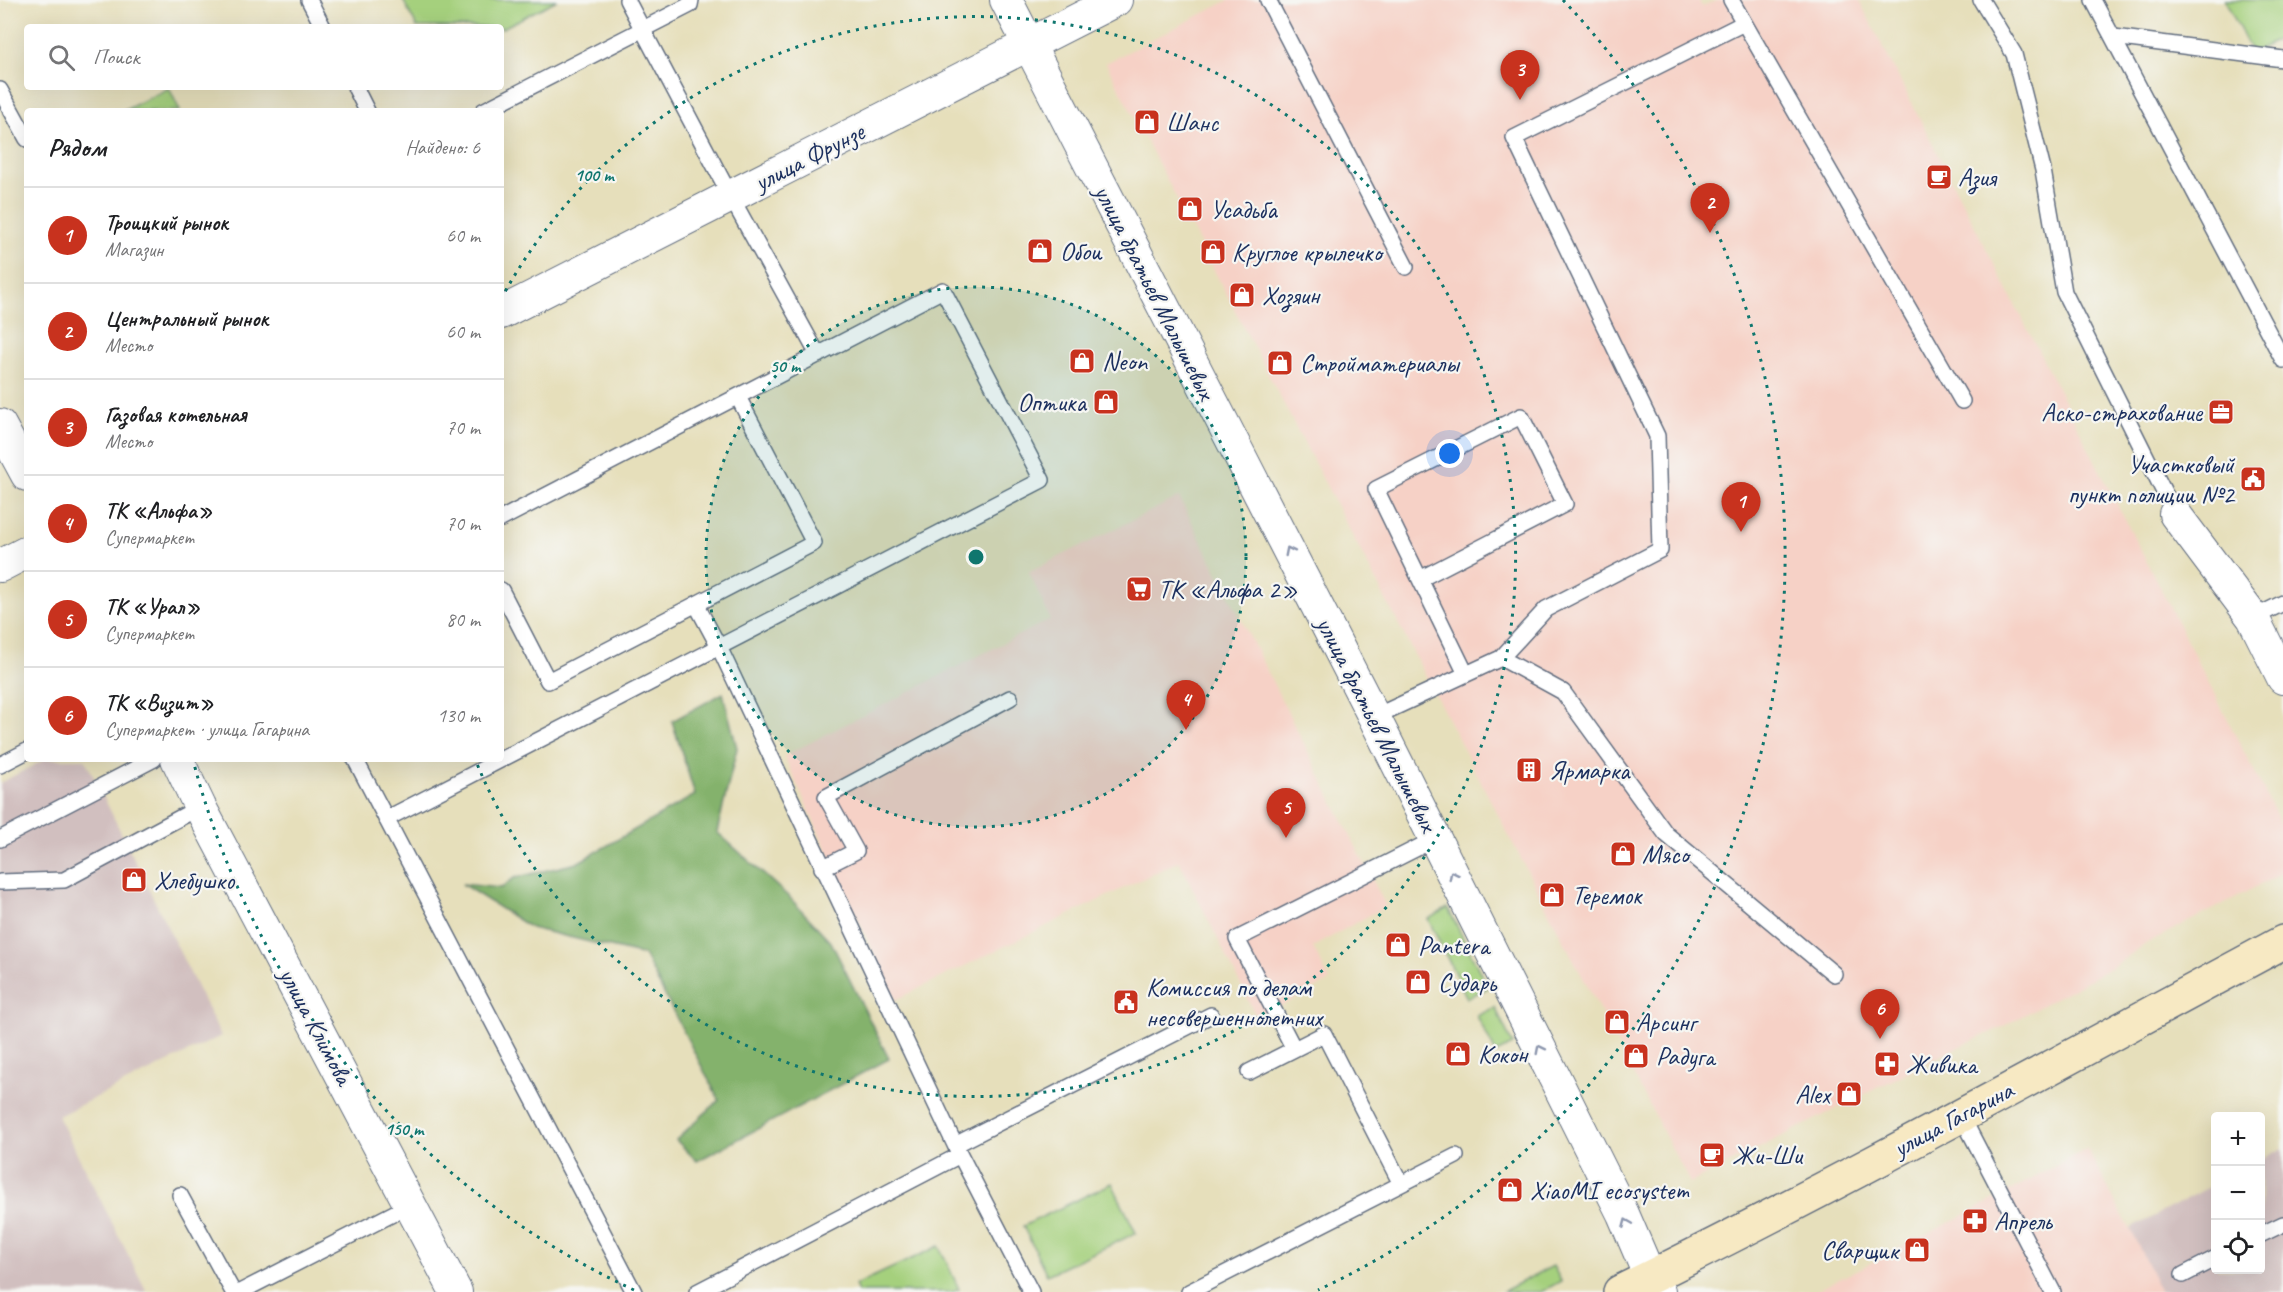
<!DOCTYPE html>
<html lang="ru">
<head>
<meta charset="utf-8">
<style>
  :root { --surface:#fff; --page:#f2f2f2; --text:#202124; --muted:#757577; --line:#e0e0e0; --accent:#c8321e }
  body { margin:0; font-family:Caveat,sans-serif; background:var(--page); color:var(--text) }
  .controls { position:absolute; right:18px; bottom:18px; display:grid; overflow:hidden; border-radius:6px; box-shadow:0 6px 24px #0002 }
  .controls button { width:54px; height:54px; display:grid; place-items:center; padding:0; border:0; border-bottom:2px solid var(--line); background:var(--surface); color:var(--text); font:30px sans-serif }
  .you { position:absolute; left:1450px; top:454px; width:21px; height:21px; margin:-15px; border:4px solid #fff; border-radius:50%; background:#1a73e8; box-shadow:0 0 0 9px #1a73e833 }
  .badge { display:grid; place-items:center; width:39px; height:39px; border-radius:50%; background:var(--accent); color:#fff; font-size:20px; font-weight:700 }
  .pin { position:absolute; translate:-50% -50px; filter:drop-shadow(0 2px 3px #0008) }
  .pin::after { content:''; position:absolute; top:32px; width:21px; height:18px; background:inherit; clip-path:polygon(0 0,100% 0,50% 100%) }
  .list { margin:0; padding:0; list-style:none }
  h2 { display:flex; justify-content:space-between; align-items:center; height:78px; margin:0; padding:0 24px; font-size:26px }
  h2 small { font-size:20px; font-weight:400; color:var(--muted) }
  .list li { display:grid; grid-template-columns:39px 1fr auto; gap:18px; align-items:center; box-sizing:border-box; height:96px; padding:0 24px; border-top:2px solid var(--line) }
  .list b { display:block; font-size:22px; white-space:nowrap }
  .list p { margin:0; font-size:20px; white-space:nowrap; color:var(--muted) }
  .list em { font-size:20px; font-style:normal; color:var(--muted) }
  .icon { flex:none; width:33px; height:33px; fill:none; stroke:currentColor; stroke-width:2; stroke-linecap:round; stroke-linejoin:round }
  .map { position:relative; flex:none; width:2283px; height:1292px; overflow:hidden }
  .search { position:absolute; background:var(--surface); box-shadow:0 6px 24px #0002; left:24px; top:24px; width:480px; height:66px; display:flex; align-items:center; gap:15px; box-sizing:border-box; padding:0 21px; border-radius:6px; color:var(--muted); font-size:22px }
  .panel { position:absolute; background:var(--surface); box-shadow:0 6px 24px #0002; left:24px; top:108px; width:480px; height:654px; border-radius:6px }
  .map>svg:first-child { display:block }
</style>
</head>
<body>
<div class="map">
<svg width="2283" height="1292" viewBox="0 0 2283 1292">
  <rect width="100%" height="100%" fill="#f6f6f2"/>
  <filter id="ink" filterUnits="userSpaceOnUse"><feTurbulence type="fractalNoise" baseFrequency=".0167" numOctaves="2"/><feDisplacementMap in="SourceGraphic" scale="12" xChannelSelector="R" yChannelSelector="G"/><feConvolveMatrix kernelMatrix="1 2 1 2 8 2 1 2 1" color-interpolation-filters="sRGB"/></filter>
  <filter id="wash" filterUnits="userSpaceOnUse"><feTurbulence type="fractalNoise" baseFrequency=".008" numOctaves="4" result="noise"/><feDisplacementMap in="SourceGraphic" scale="24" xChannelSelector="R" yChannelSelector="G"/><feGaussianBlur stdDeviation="1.35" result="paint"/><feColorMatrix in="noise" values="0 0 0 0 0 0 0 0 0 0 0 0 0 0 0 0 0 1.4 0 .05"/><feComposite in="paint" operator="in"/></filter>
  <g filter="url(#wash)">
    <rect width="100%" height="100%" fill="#e6dfbb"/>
    <path fill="#f6d1c6" d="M1229,0H1699L1702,7L1718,0H1859L2283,828V873L2147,943L2114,966L2002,1027L1946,1053L1690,1183L1106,63Z
      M1179,497L1386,906L1313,947L1330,981L1257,1018L1179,861L895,1000L784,756L1050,619L1029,572Z
      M2087,1149L2151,1268L2161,1292H1814L1982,1206Z"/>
    <path fill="#d1bfbf" d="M46,759H85L221,1036L58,1116L147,1292H0V783Z
      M2283,1148V1292H2161L2130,1229L2215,1184L2216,1270H2260L2261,1160Z"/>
    <path fill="#a5d07d" stroke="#60806e" stroke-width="1.5" d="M403,0H557L501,29V27H417Z
      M2225,0H2283V37L2252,53Z
      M169,88L180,111H123Z
      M1448,908L1488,988L1467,998L1428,919Z
      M1495,1007L1513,1045L1496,1053L1477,1016Z
      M1112,1183L1136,1233L1047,1275L1023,1226Z
      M939,1246L959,1289L952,1292H858L855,1285Z
      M1553,1266L1561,1281L1541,1292H1502Z"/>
    <path fill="#84b26c" stroke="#507065" stroke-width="1.5" d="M723,693L737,748L717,832L790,898L831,942L889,1059L697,1161L676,1140L719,1100L644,955L531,928L462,884L501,888L514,878L577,863L695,795L672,721Z"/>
  </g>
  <g filter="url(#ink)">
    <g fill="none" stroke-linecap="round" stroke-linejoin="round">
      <g stroke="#626d7f" stroke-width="18">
        <path id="lane" d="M309,0L323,27
          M627,0L731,197L818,355
          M1268,0L1406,267
          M1731,0L1962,401
          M1981,0L2014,54L2043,170L2064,292L2175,514
          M2093,0L2283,360
          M2114,37L2283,59
          M355,87L367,111
          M0,90L27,139
          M483,111L690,5L691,0
          M1420,579L1565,504L1521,416L1376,489L1466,674
          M501,590L548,681L814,543L738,397
          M696,604L719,647L955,1145L1031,1292
          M2253,618L2283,603
          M1501,658L1563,692L1666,834L1834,974
          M1374,717L1501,658L1546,609L1660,550L1657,436L1514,138L1744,23
          M355,759L634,1292
          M0,765L27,751
          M386,819L1042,480L943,290L501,519
          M0,839L154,759
          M822,868L856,851L826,797L1010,698
          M0,882L64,880L200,807
          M1294,1049L1237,939L1435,839
          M1249,1072L1324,1034L1401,1184
          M1961,1115L2053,1292
          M955,1145L1211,1015
          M180,1195L233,1292
          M2260,1235L2283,1224
          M2183,1275L2216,1258
          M240,1292L410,1205
          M697,1292L960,1155
          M1189,1292L1456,1156"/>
      </g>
      <g stroke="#626d7f" stroke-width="34">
        <path id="street" d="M1006,0L1374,717L1623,1214L1650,1277L1659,1292
          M501,313L1116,0
          M0,425L27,475
          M2175,514L2253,618L2283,678
          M0,566L27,552
          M177,759L200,807L456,1292"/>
      </g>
      <g stroke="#626d7f" stroke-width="36">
        <path id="secondary" d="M1620,1292C1844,1182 2063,1060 2283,942"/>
      </g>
      <use href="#lane" stroke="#fff" stroke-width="15"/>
      <use href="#street" stroke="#fff" stroke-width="32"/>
      <use href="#secondary" stroke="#f7e9c3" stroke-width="33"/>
    </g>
    <defs><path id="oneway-chevron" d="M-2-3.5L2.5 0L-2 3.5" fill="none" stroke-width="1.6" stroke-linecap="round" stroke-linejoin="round" transform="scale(1.5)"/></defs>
    <g stroke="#8d97ae">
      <use href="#oneway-chevron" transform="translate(1289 551) rotate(-117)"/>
      <use href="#oneway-chevron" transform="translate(1453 875) rotate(-117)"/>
      <use href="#oneway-chevron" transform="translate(1540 1049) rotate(-117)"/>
      <use href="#oneway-chevron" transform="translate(1627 1223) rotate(-113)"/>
    </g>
  </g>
  <circle cx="976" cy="557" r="270" fill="#0f766e" fill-opacity=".12"/>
  <g fill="none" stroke="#0f766e" stroke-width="3" stroke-dasharray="3 6">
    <circle cx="976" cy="557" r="270"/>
    <path d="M501 299A540 540 0 1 1 475 759"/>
    <path d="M634 1290A809 809 0 0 1 193 760M1563 0A809 809 0 0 1 1318 1290"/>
  </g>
  <defs>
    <g id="shop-square" transform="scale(1.35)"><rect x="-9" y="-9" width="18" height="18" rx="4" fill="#c8321e" stroke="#f6f6f2"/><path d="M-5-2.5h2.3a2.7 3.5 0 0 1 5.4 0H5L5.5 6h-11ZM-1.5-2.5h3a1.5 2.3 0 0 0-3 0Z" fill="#fff"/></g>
    <g id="cafe-square" transform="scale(1.35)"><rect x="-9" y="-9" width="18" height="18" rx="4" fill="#c8321e" stroke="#f6f6f2"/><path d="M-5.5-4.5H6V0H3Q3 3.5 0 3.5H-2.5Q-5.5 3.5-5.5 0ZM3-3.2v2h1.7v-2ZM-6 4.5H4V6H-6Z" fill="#fff"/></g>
    <g id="office-square" transform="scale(1.35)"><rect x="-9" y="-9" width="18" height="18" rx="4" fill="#c8321e" stroke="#f6f6f2"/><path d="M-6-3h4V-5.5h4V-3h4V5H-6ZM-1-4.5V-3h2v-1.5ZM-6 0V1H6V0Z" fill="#fff"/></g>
    <g id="civic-square" transform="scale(1.35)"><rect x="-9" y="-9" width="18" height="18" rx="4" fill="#c8321e" stroke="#f6f6f2"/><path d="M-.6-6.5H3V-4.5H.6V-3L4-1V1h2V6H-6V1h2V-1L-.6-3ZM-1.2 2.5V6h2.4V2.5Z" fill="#fff"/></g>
    <g id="supermarket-square" transform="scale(1.35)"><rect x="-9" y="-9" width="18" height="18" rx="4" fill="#c8321e" stroke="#f6f6f2"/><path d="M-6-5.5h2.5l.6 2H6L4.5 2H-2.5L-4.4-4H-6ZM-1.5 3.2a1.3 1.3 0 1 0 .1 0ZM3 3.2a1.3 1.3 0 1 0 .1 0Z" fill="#fff"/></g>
    <g id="building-square" transform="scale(1.35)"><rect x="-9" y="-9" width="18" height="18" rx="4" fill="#c8321e" stroke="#f6f6f2"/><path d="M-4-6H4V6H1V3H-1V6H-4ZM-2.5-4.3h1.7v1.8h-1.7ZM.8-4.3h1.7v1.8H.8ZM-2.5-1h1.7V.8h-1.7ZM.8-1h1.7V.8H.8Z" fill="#fff"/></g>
    <g id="pharmacy-square" transform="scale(1.35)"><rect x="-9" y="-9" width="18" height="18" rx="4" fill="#c8321e" stroke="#f6f6f2"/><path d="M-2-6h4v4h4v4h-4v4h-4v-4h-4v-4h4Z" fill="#fff"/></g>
  </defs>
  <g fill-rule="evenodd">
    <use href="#shop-square" x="1147" y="122"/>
    <use href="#cafe-square" x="1939" y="177"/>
    <use href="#shop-square" x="1190" y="209"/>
    <use href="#shop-square" x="1040" y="251"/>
    <use href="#shop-square" x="1213" y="252"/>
    <use href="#shop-square" x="1242" y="295"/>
    <use href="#shop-square" x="1082" y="361"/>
    <use href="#shop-square" x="1280" y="363"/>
    <use href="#shop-square" x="1106" y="402"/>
    <use href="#office-square" x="2221" y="412"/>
    <use href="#civic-square" x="2253" y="479"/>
    <use href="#supermarket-square" x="1139" y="589"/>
    <use href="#building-square" x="1529" y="770"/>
    <use href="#shop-square" x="1623" y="854"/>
    <use href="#shop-square" x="134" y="880"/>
    <use href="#shop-square" x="1552" y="895"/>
    <use href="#shop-square" x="1398" y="945"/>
    <use href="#shop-square" x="1418" y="982"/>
    <use href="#civic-square" x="1126" y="1002"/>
    <use href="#shop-square" x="1617" y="1022"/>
    <use href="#shop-square" x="1458" y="1054"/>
    <use href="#shop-square" x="1636" y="1056"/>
    <use href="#pharmacy-square" x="1887" y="1064"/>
    <use href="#shop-square" x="1849" y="1094"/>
    <use href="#cafe-square" x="1712" y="1155"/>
    <use href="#shop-square" x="1510" y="1190"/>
    <use href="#pharmacy-square" x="1975" y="1221"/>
    <use href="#shop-square" x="1917" y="1250"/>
  </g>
  <g text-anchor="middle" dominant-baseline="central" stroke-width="4.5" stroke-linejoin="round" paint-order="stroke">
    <g font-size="26" fill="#1b2f5e" stroke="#f6f6f2" text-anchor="start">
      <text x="1166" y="122">Шанс</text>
      <text x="1958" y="177">Азия</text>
      <text x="1210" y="209">Усадьба</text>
      <text x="1060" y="251">Обои</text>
      <text x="1232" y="252">Круглое крылечко</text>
      <text x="1262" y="295">Хозяин</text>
      <text x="1102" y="361">Neon</text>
      <text x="1300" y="363">Стройматериалы</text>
      <text x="1086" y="402" text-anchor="end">Оптика</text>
      <text x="2202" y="412" text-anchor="end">Аско-страхование</text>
      <text x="2234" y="464" text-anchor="end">Участковый<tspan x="2234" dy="30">пункт полиции №2</tspan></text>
      <text x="1158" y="589">ТК «Альфа 2»</text>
      <text x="1549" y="770">Ярмарка</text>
      <text x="1642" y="854">Мясо</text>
      <text x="154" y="880">Хлебушко</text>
      <text x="1572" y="895">Теремок</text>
      <text x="1418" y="945">Pantera</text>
      <text x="1438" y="982">Сударь</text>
      <text x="1146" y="987">Комиссия по делам<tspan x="1146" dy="30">несовершеннолетних</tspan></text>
      <text x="1636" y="1022">Арсинг</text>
      <text x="1478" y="1054">Кокон</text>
      <text x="1656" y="1056">Радуга</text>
      <text x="1906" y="1064">Живика</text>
      <text x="1830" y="1094" text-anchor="end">Alex</text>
      <text x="1732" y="1155">Жи-Ши</text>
      <text x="1530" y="1190">XiaoMI ecosystem</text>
      <text x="1994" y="1221">Апрель</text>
      <text x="1898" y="1250" text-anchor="end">Сварщик</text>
    </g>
    <g font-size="26" fill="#1b2f5e" stroke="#f6f6f2">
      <text transform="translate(809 157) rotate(-27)">улица Фрунзе</text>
      <text transform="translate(1155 292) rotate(63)">улица братьев Малышевых</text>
      <text transform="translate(1377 724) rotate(63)">улица братьев Малышевых</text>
      <text transform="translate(316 1026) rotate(62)">улица Климова</text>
      <text transform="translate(1953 1119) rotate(-28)">улица Гагарина</text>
    </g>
  </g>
  <circle cx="976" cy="557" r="9" fill="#0f766e" stroke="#f6f6f2" stroke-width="3"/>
  <g font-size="18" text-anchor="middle" font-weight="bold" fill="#0f766e" stroke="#f6f6f2" stroke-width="4.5" stroke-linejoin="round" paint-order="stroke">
    <text x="594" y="181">100 m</text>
    <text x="785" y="372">50 m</text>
    <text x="404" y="1135">150 m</text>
  </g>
</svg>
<div class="controls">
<button>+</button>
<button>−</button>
<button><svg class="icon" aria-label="locate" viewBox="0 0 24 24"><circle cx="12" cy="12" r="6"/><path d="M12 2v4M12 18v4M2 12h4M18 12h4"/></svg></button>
</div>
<div class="you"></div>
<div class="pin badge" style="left:1741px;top:532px">1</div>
<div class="pin badge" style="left:1710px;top:233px">2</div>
<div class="pin badge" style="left:1520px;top:100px">3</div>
<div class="pin badge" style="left:1186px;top:730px">4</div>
<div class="pin badge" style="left:1286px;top:838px">5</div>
<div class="pin badge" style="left:1880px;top:1039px">6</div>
<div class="search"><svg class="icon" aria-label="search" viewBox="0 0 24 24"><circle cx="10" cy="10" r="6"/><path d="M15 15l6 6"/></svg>Поиск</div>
<section class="panel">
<h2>Рядом<small>Найдено: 6</small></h2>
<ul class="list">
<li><span class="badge">1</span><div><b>Троицкий рынок</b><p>Магазин</p></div><em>60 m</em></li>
<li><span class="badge">2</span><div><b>Центральный рынок</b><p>Место</p></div><em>60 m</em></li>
<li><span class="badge">3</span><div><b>Газовая котельная</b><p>Место</p></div><em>70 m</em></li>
<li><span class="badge">4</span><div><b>ТК «Альфа»</b><p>Супермаркет</p></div><em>70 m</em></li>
<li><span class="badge">5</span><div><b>ТК «Урал»</b><p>Супермаркет</p></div><em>80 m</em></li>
<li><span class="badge">6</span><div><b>ТК «Визит»</b><p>Супермаркет · улица Гагарина</p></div><em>130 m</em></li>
</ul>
</section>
</div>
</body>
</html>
